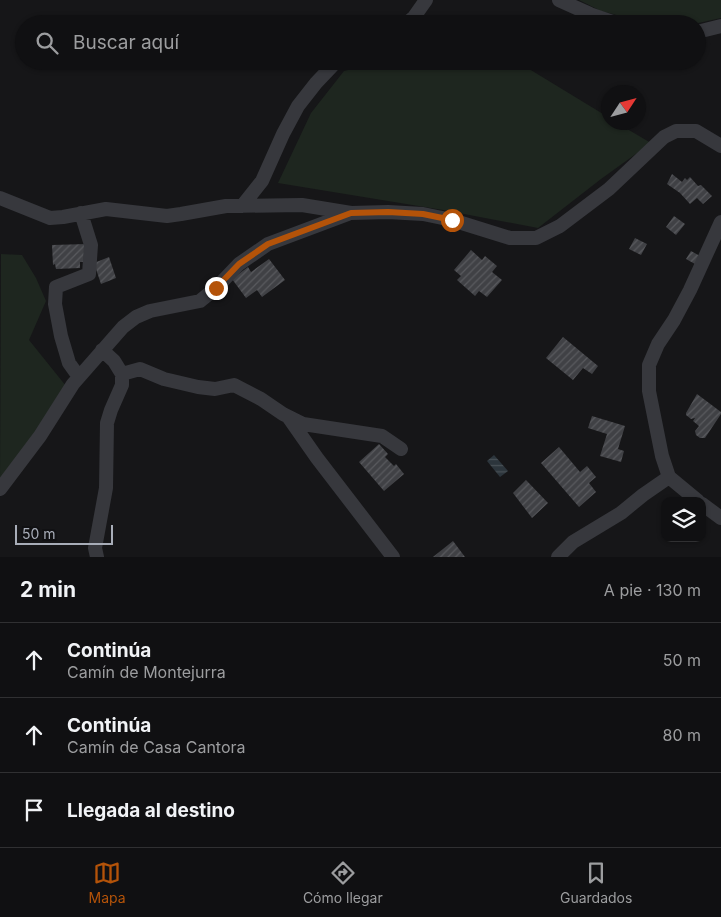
<!DOCTYPE html>
<html lang="es">
<head>
<meta charset="utf-8">
<style>
  :root { --surface:#101012; --page:#1e1e20; --text:#f1f3f6; --muted:#9c9d9f; --line:#303032; --accent:#b45309 }
  body { margin:0; font-family:Inter,sans-serif; background:var(--page); color:var(--text) }
  .controls { position:absolute; right:15px; bottom:15px; display:grid; overflow:hidden; border-radius:10px; box-shadow:0 1px 4px #0004 }
  .controls button { width:45px; height:45px; display:grid; place-items:center; padding:0; border:0; border-bottom:1px solid var(--line); background:var(--surface); color:var(--text); font:25px sans-serif }
  .compass { position:absolute; left:601px; top:85px; width:45px; height:45px; border-radius:50%; background:var(--surface); box-shadow:0 1px 4px #0004; rotate:54deg }
  .scale { position:absolute; left:15px; bottom:12px; width:98px; box-sizing:border-box; padding-left:5px; border:2px solid #a8adb8; border-top:0; font-size:14px; line-height:18px; white-space:nowrap; color:#a8adb8; -webkit-text-stroke:4px #111113; paint-order:stroke }
  .stop { position:absolute; width:15px; height:15px; margin:-11px; border:4px solid #b45309; border-radius:50%; background:#fff }
  .stop.end { background:#b45309; border-color:#fff; box-shadow:0 1px 5px #0008 }
  .list { margin:0; padding:0; list-style:none }
  h2 { display:flex; justify-content:space-between; align-items:center; height:65px; margin:0; padding:0 20px; font-size:21px }
  h2 small { font-size:16px; font-weight:400; color:var(--muted) }
  .list li { display:grid; grid-template-columns:32px 1fr auto; gap:15px; align-items:center; box-sizing:border-box; height:75px; padding:0 20px; border-top:1px solid var(--line) }
  .list b { display:block; font-size:19px; white-space:nowrap }
  .list p { margin:0; font-size:16px; white-space:nowrap; color:var(--muted) }
  .list em { font-size:16px; font-style:normal; color:var(--muted) }
  .icon { flex:none; width:28px; height:28px; fill:none; stroke:currentColor; stroke-width:2; stroke-linecap:round; stroke-linejoin:round }
  .map { position:relative; flex:none; width:721px; height:557px; overflow:hidden }
  .search { position:absolute; background:var(--surface); box-shadow:0 1px 4px #0004; left:15px; right:15px; top:15px; height:55px; display:flex; align-items:center; gap:12px; box-sizing:border-box; padding:0 18px; border-radius:28px; color:var(--muted); font-size:19px }
  .sheet { height:290px; background:var(--surface) }
  nav { display:flex; justify-content:space-around; align-items:center; box-sizing:border-box; height:70px; border-top:1px solid var(--line); background:var(--surface); font-size:14px; color:var(--muted) }
  nav a { display:grid; justify-items:center; gap:2px }
  nav .on { color:var(--accent) }
  .map>svg:first-child { display:block }
</style>
</head>
<body>
<div class="map">
<svg width="721" height="557" viewBox="0 0 721 557">
  <defs>
    <pattern id="water-rules" width="6" height="5" patternUnits="userSpaceOnUse" patternTransform="scale(1.25)"><rect width="6" height="5" fill="#2c353c"/><path d="M0 2.5h6" fill="none" stroke="#485056"/></pattern>
    <pattern id="building-hatch" width="6" height="6" patternUnits="userSpaceOnUse" patternTransform="scale(1.25)"><rect width="6" height="6" fill="#404145"/><path d="M-1 1l2-2M0 6l6-6M5 7l2-2" fill="none" stroke="#595a5e"/></pattern>
  </defs>
  <rect width="100%" height="100%" fill="#161618"/>
  <path fill="#1e261f" d="M579,0H721V18L694,24H651L601,11Z
    M384,61H516L608,117V122L617,123L651,143L601,179L538,228L443,210L278,183L311,113L344,71Z
    M1,254L22,255L36,278L46,301L29,340L66,386L36,434L0,480Z"/>
  <path fill="url(#water-rules)" d="M494,455L508,471L500,477L487,461Z"/>
  <path fill="url(#building-hatch)" d="M672,174L682,182L685,178L687,180L690,177L698,186L701,185L712,196L703,204L697,198L690,204L680,193L667,184Z
    M674,216L685,224L676,235L666,227Z
    M635,238L647,244L641,255L629,249Z
    M87,244V262H80V268L56,269L55,264L53,265L52,245Z
    M471,250L482,260L485,256L497,266L492,272L502,280L487,297L479,291L475,296L457,280L461,276L454,270Z
    M691,251L700,256L695,264L686,259Z
    M109,257L116,278L101,284L94,263Z
    M269,259L285,280L262,297L257,290L246,298L232,279L248,267L251,272Z
    M563,337L598,366L592,374L583,368L573,380L546,358Z
    M697,394L721,412V414L705,438H700L696,435L695,431L699,426L693,421L695,418L691,419L686,415V413Z
    M592,416L625,426L618,449L624,451L621,462L600,456L607,434L588,428Z
    M379,444L388,454L385,457L394,466L396,464L404,474L384,491L359,462Z
    M559,447L580,472L587,466L596,477L589,483L596,492L579,507L541,463Z
    M526,480L548,503L532,518L513,493Z
    M453,541L465,557H433Z"/>
  <g fill="none" stroke-linecap="round" stroke-linejoin="round">
    <path stroke="#37383d" stroke-width="14" d="M559,0L590,14L619,24
      M406,24L414,17L426,0
      M697,32L721,26
      M0,198L50,218L63,217L106,209L167,216L181,214L226,206L302,205L351,213L388,212L423,214L452,220L510,238H536L560,226L609,189L664,137L676,131H696L721,146
      M242,206L262,181L283,134L298,106L316,83L335,63L338,61
      M122,374L140,369L164,379L198,387L215,389L234,385L261,399L283,414L303,424L382,436L401,449
      M79,377L69,363L61,336L55,304L56,287L89,274L91,245L81,213
      M289,418L317,458L393,557
      M0,489L40,436L73,384L123,327L136,317L150,311L200,301L216,288L239,264L268,244L348,214
      M698,501L669,477L662,456L649,391V365L658,344L674,320L690,290L721,222
      M702,504L721,518
      M97,557L95,548L106,488L107,423L111,410L122,385V374L114,361L102,350
      M558,557L573,542L621,513L643,495L669,477"/>
  </g>
  <g fill="none" stroke-linecap="round" stroke-linejoin="round">
    <path stroke="#b45309" stroke-width="6" d="M216,288L239,264L268,244L351,213L388,212L423,214L452,220"/>
  </g>
</svg>
<div class="controls">
<button><svg class="icon" aria-label="layers" viewBox="0 0 24 24"><path d="M12 4l9 5-9 5-9-5zM3 14l9 5 9-5"/></svg></button>
</div>
<svg class="compass" viewBox="-18 -18 36 36"><path d="M0-13l5 13h-10z" fill="#e53935"/><path d="M0 13l5-13h-10z" fill="#9c9d9f"/></svg>
<div class="scale">50 m</div>
<div class="stop" style="left:452px;top:220px"></div>
<div class="stop end" style="left:216px;top:288px"></div>
<div class="search"><svg class="icon" aria-label="search" viewBox="0 0 24 24"><circle cx="10" cy="10" r="6"/><path d="M15 15l6 6"/></svg>Buscar aquí</div>
</div>
<section class="sheet">
<h2>2 min<small>A pie · 130 m</small></h2>
<ul class="list">
<li><svg class="icon" aria-label="ahead" viewBox="0 0 24 24"><path d="M12 20V5M6 11l6-6 6 6"/></svg><div><b>Continúa</b><p>Camín de Montejurra</p></div><em>50 m</em></li>
<li><svg class="icon" aria-label="ahead" viewBox="0 0 24 24"><path d="M12 20V5M6 11l6-6 6 6"/></svg><div><b>Continúa</b><p>Camín de Casa Cantora</p></div><em>80 m</em></li>
<li><svg class="icon" aria-label="arrive" viewBox="0 0 24 24"><path d="M6 21V4h12l-3 4 3 4H6"/></svg><div><b>Llegada al destino</b></div></li>
</ul>
</section>
<nav>
<a class="on"><svg class="icon" aria-label="map" viewBox="0 0 24 24"><path d="M3 6l6-2 6 2 6-2v14l-6 2-6-2-6 2zM9 4v14M15 6v14"/></svg>Mapa</a>
<a><svg class="icon" aria-label="directions" viewBox="0 0 24 24"><path d="M12 3l9 9-9 9-9-9zM9 14v-3h6M13 9l2 2-2 2"/></svg>Cómo llegar</a>
<a><svg class="icon" aria-label="saved" viewBox="0 0 24 24"><path d="M7 4h10v16l-5-4-5 4z"/></svg>Guardados</a>
</nav>
</body>
</html>
